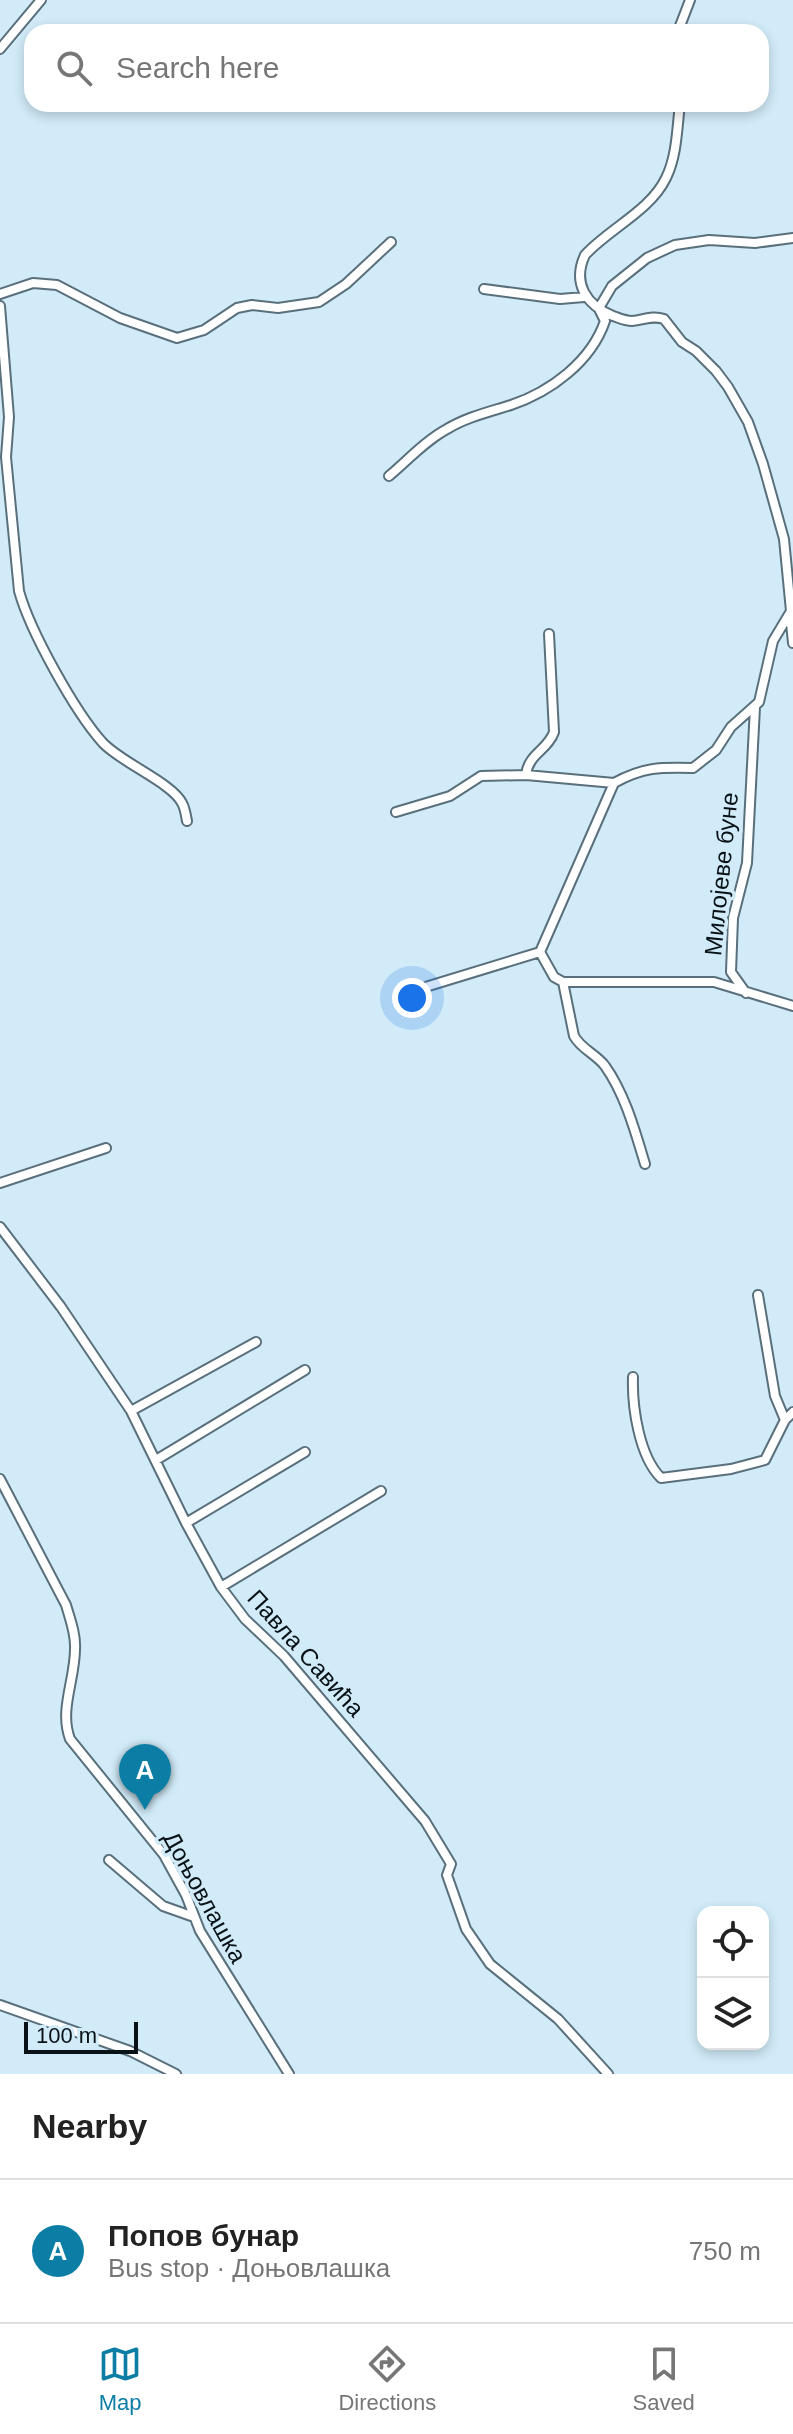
<!DOCTYPE html>
<html lang="en">
<head>
<meta charset="utf-8">
<style>
  :root { --surface:#fff; --page:#f6f6f6; --text:#222; --muted:#767676; --line:#e0e0e0; --accent:#0c7ea6 }
  body { margin:0; font-family:Arial,sans-serif; background:var(--page); color:var(--text) }
  .controls { position:absolute; right:24px; bottom:24px; display:grid; overflow:hidden; border-radius:16px; box-shadow:0 4px 12px #0003 }
  .controls button { width:72px; height:72px; display:grid; place-items:center; padding:0; border:0; border-bottom:2px solid var(--line); background:var(--surface); color:var(--text); font:40px sans-serif }
  .scale { position:absolute; left:24px; bottom:20px; width:114px; box-sizing:border-box; padding-left:8px; border:4px solid #091217; border-top:0; font-size:22px; line-height:28px; white-space:nowrap; color:#091217; -webkit-text-stroke:6px #d1ebf8; paint-order:stroke }
  .you { position:absolute; left:412px; top:998px; width:28px; height:28px; margin:-20px; border:6px solid #fff; border-radius:50%; background:#1a73e8; box-shadow:0 0 0 12px #1a73e833 }
  .badge { display:grid; place-items:center; width:52px; height:52px; border-radius:50%; background:var(--accent); color:#fff; font-size:26px; font-weight:700 }
  .pin { position:absolute; translate:-50% -66px; filter:drop-shadow(0 2px 4px #0008) }
  .pin::after { content:''; position:absolute; top:42px; width:28px; height:24px; background:inherit; clip-path:polygon(0 0,100% 0,50% 100%) }
  .list { margin:0; padding:0; list-style:none }
  h2 { display:flex; justify-content:space-between; align-items:center; height:104px; margin:0; padding:0 32px; font-size:34px }
  h2 small { font-size:26px; font-weight:400; color:var(--muted) }
  .list li { display:grid; grid-template-columns:52px 1fr auto; gap:24px; align-items:center; box-sizing:border-box; height:144px; padding:0 32px; border-top:2px solid var(--line) }
  .list b { display:block; font-size:30px; white-space:nowrap }
  .list p { margin:0; font-size:26px; white-space:nowrap; color:var(--muted) }
  .list em { font-size:26px; font-style:normal; color:var(--muted) }
  .icon { flex:none; width:44px; height:44px; fill:none; stroke:currentColor; stroke-width:2; stroke-linecap:round; stroke-linejoin:round }
  .map { position:relative; flex:none; width:793px; height:2074px; overflow:hidden }
  .search { position:absolute; background:var(--surface); box-shadow:0 4px 12px #0003; left:24px; right:24px; top:24px; height:88px; display:flex; align-items:center; gap:20px; box-sizing:border-box; padding:0 28px; border-radius:24px; color:var(--muted); font-size:30px }
  .sheet { height:248px; background:var(--surface) }
  nav { display:flex; justify-content:space-around; align-items:center; box-sizing:border-box; height:112px; border-top:2px solid var(--line); background:var(--surface); font-size:22px; color:var(--muted) }
  nav a { display:grid; justify-items:center; gap:4px }
  nav .on { color:var(--accent) }
  .map>svg:first-child { display:block }
</style>
</head>
<body>
<div class="map">
<svg width="793" height="2074" viewBox="0 0 793 2074">
  <rect width="100%" height="100%" fill="#d1ebf8"/>
  <g fill="none" stroke-linecap="round" stroke-linejoin="round">
    <g stroke="#59707c" stroke-width="12">
      <path id="minor" d="M683,32L680,26L690,0
        M0,49L41,0
        M680,104C677,128 677,156 666,178C650,211 610,228 585,255C572,283 586,305 613,316C619,318 625,321 632,321C644,320 652,315 664,319L682,342L696,351L716,371L728,387L748,422L763,464L784,539L791,611
        M484,289L560,299L584,297
        M0,294L33,283L57,285L120,318L177,338L204,330L237,308L252,305L278,308L319,302L346,284L391,242
        M0,306L9,417L6,457L19,591C30,631 75,712 103,743C122,763 172,783 182,803C185,808 186,816 187,821
        M599,308L612,286L647,258L675,245L709,240L755,243L793,238
        M389,476C408,460 425,441 447,429C467,417 489,412 511,405C550,392 591,362 605,321L599,309
        M790,613L793,643
        M526,775C528,754 548,750 554,732L549,634
        M396,812L450,796L481,776L526,775L614,783
        M540,952L614,783C643,767 660,767 693,768L716,750L731,727L759,702L773,641L791,611
        M540,952L554,977L563,982H714L793,1006
        M563,982L574,1036C581,1049 596,1054 605,1066C625,1094 635,1131 645,1164
        M409,992L540,952
        M746,993L731,972L733,918L747,863L755,707
        M0,1183L106,1148
        M0,1227L61,1307L131,1411L186,1523L221,1587L245,1619L284,1656L425,1821L451,1864L447,1875L466,1929L490,1964L558,2019L608,2074
        M758,1295L775,1396L785,1420
        M633,1377C632,1407 639,1456 661,1478L731,1469L765,1460L785,1420L793,1412
        M131,1411L256,1342
        M156,1460L305,1370
        M0,1479L66,1605C70,1619 76,1634 75,1649C75,1680 59,1710 70,1739L164,1855L186,1895L200,1931L289,2074
        M186,1523L305,1452
        M221,1587L381,1491
        M109,1860L163,1906L194,1917
        M0,2005L130,2051L176,2074"/>
    </g>
    <use href="#minor" stroke="#fff" stroke-width="8"/>
  </g>
  <g text-anchor="middle" dominant-baseline="central" stroke-width="7" stroke-linejoin="round" paint-order="stroke">
    <g font-size="24" fill="#091217" stroke="#d1ebf8">
      <text transform="translate(721 874) rotate(-84)">Милојеве буне</text>
      <text transform="translate(306 1653) rotate(48)">Павла Савића</text>
      <text transform="translate(205 1897) rotate(61)">Доњовлашка</text>
    </g>
  </g>
</svg>
<div class="controls">
<button><svg class="icon" aria-label="locate" viewBox="0 0 24 24"><circle cx="12" cy="12" r="6"/><path d="M12 2v4M12 18v4M2 12h4M18 12h4"/></svg></button>
<button><svg class="icon" aria-label="layers" viewBox="0 0 24 24"><path d="M12 4l9 5-9 5-9-5zM3 14l9 5 9-5"/></svg></button>
</div>
<div class="scale">100 m</div>
<div class="you"></div>
<div class="pin badge" style="left:145px;top:1810px">A</div>
<div class="search"><svg class="icon" aria-label="search" viewBox="0 0 24 24"><circle cx="10" cy="10" r="6"/><path d="M15 15l6 6"/></svg>Search here</div>
</div>
<section class="sheet">
<h2>Nearby<small></small></h2>
<ul class="list">
<li><span class="badge">A</span><div><b>Попов бунар</b><p>Bus stop · Доњовлашка</p></div><em>750 m</em></li>
</ul>
</section>
<nav>
<a class="on"><svg class="icon" aria-label="map" viewBox="0 0 24 24"><path d="M3 6l6-2 6 2 6-2v14l-6 2-6-2-6 2zM9 4v14M15 6v14"/></svg>Map</a>
<a><svg class="icon" aria-label="directions" viewBox="0 0 24 24"><path d="M12 3l9 9-9 9-9-9zM9 14v-3h6M13 9l2 2-2 2"/></svg>Directions</a>
<a><svg class="icon" aria-label="saved" viewBox="0 0 24 24"><path d="M7 4h10v16l-5-4-5 4z"/></svg>Saved</a>
</nav>
</body>
</html>
